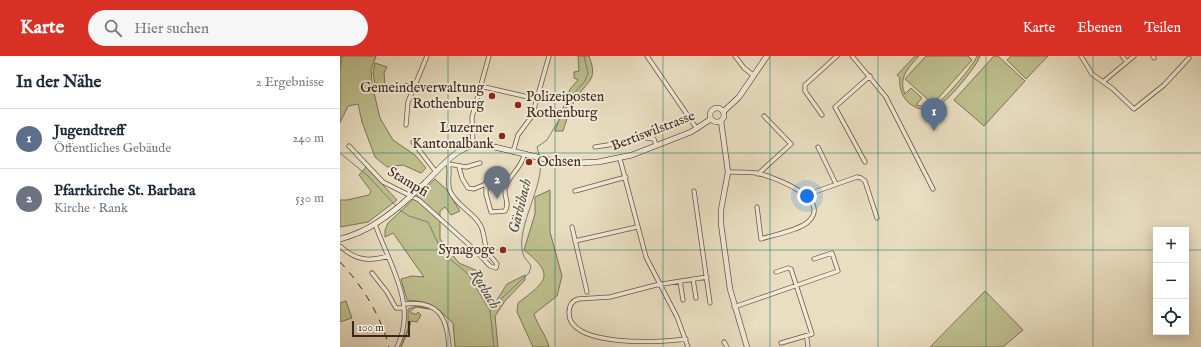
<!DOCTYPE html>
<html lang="de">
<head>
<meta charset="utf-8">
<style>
  :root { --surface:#fff; --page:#f6f6f7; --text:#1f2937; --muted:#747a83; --line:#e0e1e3; --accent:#d93025 }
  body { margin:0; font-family:"IM FELL English",serif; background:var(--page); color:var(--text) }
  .controls { position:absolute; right:12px; bottom:12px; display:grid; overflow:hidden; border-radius:0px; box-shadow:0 2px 10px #0003 }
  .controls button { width:36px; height:36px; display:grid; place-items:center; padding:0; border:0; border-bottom:1px solid var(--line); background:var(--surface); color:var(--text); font:20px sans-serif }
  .scale { position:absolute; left:12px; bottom:10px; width:58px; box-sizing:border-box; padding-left:4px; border:2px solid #3d281f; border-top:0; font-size:11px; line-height:14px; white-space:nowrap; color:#3d281f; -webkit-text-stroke:3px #f1ead7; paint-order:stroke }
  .you { position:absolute; left:467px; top:140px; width:14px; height:14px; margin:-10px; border:3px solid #fff; border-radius:50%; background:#1a73e8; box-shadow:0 0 0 6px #1a73e833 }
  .badge { display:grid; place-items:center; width:26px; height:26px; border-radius:50%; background:var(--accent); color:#fff; font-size:13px; font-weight:700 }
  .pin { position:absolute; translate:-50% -33px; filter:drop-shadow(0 1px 2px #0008) }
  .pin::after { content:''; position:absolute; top:21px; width:14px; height:12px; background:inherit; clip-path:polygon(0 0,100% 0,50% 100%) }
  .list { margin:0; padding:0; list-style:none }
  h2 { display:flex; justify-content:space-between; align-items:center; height:52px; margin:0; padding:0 16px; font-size:17px }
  h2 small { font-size:13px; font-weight:400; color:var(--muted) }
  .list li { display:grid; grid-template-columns:26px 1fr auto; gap:12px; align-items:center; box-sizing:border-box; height:60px; padding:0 16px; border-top:1px solid var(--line) }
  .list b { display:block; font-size:15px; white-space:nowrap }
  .list p { margin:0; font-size:13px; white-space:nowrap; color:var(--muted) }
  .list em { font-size:13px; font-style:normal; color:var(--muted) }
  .icon { flex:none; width:22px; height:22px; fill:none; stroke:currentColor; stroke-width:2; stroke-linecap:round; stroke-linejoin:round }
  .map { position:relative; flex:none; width:861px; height:291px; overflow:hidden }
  header { display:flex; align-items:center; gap:24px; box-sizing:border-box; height:56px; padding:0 20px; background:var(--accent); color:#fff }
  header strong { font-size:19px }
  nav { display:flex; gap:22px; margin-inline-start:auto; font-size:14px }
  .search { width:280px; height:36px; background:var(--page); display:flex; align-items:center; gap:10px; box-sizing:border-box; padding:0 14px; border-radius:22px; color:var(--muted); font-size:15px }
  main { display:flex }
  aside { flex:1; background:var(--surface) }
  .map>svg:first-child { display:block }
</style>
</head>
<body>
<header>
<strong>Karte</strong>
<div class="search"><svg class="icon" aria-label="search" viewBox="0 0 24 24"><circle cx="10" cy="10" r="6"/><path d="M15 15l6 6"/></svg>Hier suchen</div>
<nav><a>Karte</a><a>Ebenen</a><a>Teilen</a></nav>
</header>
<main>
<aside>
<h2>In der Nähe<small>2 Ergebnisse</small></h2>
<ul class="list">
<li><span class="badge" style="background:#5c6f8a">1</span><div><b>Jugendtreff</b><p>Öffentliches Gebäude</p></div><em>240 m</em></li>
<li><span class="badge" style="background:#6b7280">2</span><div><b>Pfarrkirche St. Barbara</b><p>Kirche · Rank</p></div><em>530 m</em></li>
</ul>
</aside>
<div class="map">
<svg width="861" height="291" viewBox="0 0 861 291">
  <rect width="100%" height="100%" fill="#e9dec1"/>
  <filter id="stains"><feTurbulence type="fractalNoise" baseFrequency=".005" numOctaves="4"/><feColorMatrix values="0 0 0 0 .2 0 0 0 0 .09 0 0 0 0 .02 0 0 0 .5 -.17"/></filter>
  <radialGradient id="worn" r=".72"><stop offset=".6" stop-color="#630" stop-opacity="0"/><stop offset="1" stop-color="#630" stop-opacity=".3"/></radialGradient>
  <path fill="#bebf8e" stroke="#7e7456" d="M0,0H36L31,14L32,28L40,62L53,84L75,99L86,112L81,117L63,109L47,111L35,101L22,66L18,48L8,50L0,67Z
    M238,0H249C258,24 249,23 237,41C230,51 227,63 223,75H215L230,33L238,24L234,22V16L239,15Z
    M575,0H579C568,12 558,22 565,38L571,32L582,42L576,49C584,51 591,51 598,47C606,41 634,9 637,0H640C637,10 609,44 599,49C578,62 557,43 560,22L557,19Z
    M586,0H628L632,4L593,48L565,23Z
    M654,0H658L685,25L644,70L614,44Z
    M671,0H708L686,23L667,4Z
    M35,7L47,11L44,17L45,28H35L33,17Z
    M26,111L57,144L28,166L0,171V144H7L29,139L31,135L19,119Z
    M95,123L106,133L120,155L111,159L105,151L100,155V183L119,207L140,216L153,247H155L167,228L185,219V224L165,245L155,260L158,291H115L113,267C95,250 92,246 67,244L61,223L72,220L84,221L53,177L45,181V174L48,167Z
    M210,134V176L222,220L217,240L194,258C198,270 206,279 209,291H193L177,256L178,247C205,226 217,220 184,194L195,158V141Z
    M645,235L683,274L663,291H590Z
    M6,245L12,262L0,266V247Z
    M77,250L89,253L76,251L70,255L72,258L74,257L76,259L78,256L81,259L77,266L71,265L69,273L61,291L68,272V253Z"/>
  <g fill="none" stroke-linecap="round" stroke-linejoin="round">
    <path stroke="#75807c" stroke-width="1" d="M0,14L2,0
      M0,97L28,120L56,150
      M199,99L197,91L207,84L236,35L245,25L248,17L244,0
      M60,154L69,160L88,166L103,198L120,211L128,218L150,255L154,291
      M150,255L163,241L189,217L191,210C189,206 184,202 183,198C175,172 205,129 200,104"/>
    <g stroke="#685648" stroke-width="5">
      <path id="minor" d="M307,0L357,73
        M395,0L404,12L413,19
        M512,0L546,41L593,133
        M741,0L752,18L773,33L794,53L824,29L849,2
        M782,0L787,6
        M813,0L814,2
        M763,26L794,0
        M140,30L197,43
        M52,31L74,29
        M482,59L465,35V29L497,0
        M66,69L68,46L87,0
        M73,86L96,116
        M133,88L132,61L149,0
        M9,90L43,126L79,144L136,195L150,210L156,212L157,208C154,203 148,199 147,193C143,184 145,175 139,167C131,155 116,149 110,135C106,126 112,114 107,105
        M255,91L287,86L300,81L314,83L316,89
        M478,91L496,128
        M173,96L178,79L192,60L209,0
        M280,103L306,201L337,261L348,291
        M525,106L495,51L530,20
        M109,108L126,111L140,107
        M119,111L122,122L128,132L134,133L146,128
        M388,116C397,116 407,116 416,117C432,120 492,142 469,165C461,174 433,179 421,183L417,151
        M418,118L451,88L424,60
        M146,126V138L151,156L165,155C170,148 164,141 165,133C167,121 182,112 184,99
        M235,135L286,121
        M354,135L370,247
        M466,139L517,121L521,122L525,125L537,162
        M35,168C49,208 78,249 57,291
        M232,171L247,236
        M235,185L297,171
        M0,190C15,204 28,206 48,200
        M436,216L448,212L451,213L472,278L441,287
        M32,217L47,236L56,252H64
        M353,223L356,242
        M340,225L343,244
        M64,248C98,244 107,260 109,291
        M394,251L498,215L492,197L474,203
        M346,283C318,287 229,291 229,257C229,250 231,245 238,243L270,241L316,229L367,221
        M467,283L468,291
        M384,286L387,291"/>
    </g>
    <g stroke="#685648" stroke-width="6">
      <path id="tertiary" d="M381,65L388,116L381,154V168L390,233L407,291"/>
    </g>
    <g stroke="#3d281f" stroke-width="6">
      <path id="secondary" d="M370 59a7 7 0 1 1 14 0a7 7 0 1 1-14 0Z
        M383,56L399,41L427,0
        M86,126C102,110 121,85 146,89L214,105L236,107L258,106L292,99L351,76L371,63
        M0,183C28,176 50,159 71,140"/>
    </g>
    <use href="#minor" stroke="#f1ead7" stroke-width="3.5"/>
    <use href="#tertiary" stroke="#f1ead7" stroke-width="4.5"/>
    <use href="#secondary" stroke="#f1ead7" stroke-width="5"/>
    <path stroke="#3d281f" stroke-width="1" stroke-dasharray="7 7" stroke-linecap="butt" d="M0,206C22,229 41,260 49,291"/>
    <g stroke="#3d281f" stroke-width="6" stroke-linecap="butt">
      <path id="secondary-bridge" d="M71,140L86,126"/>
    </g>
    <use href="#secondary-bridge" stroke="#f1ead7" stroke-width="5"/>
  </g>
  <path fill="none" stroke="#0f766e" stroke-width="1" stroke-opacity="0.55" d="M108,0V291M215,0V291M323,0V291M430,0V291M538,0V291M646,0V291M753,0V291M0,97H861M0,194H816M846,194H861"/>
  <g fill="#8f2418" stroke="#f1ead7" stroke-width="1.5">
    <circle cx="152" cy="40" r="4"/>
    <circle cx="178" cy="49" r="4"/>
    <circle cx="162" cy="80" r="4"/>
    <circle cx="189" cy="106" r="4"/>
    <circle cx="163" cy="194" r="4"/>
  </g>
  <g text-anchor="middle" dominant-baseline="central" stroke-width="4" stroke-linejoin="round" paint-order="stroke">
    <g font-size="14" fill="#3d281f" stroke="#f1ead7" text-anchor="end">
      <text x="144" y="32">Gemeindeverwaltung<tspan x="144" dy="16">Rothenburg</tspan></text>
      <text x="186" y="41" text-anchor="start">Polizeiposten<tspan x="186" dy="16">Rothenburg</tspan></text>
      <text x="154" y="72">Luzerner<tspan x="154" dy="16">Kantonalbank</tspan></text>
      <text x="197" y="106" text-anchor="start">Ochsen</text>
      <text x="155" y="194">Synagoge</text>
    </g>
    <g font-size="14" fill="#3d281f" stroke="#f1ead7">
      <text transform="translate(313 75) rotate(-21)">Bertiswilstrasse</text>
      <text transform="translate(68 126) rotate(31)">Stampfi</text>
    </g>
    <g font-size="15" font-style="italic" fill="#544d46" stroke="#f1ead7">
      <text transform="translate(180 150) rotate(-76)">Gärbibach</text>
      <text transform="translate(145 233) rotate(59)">Rotbach</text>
    </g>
  </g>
  <rect width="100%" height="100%" filter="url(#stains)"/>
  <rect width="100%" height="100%" fill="url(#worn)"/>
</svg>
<div class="controls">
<button>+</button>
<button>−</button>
<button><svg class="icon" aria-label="locate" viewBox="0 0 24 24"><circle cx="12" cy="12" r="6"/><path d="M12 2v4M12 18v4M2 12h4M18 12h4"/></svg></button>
</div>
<div class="scale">100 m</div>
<div class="you"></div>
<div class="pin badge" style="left:594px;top:75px;background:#5c6f8a">1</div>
<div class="pin badge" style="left:157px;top:143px;background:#6b7280">2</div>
</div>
</main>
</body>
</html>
